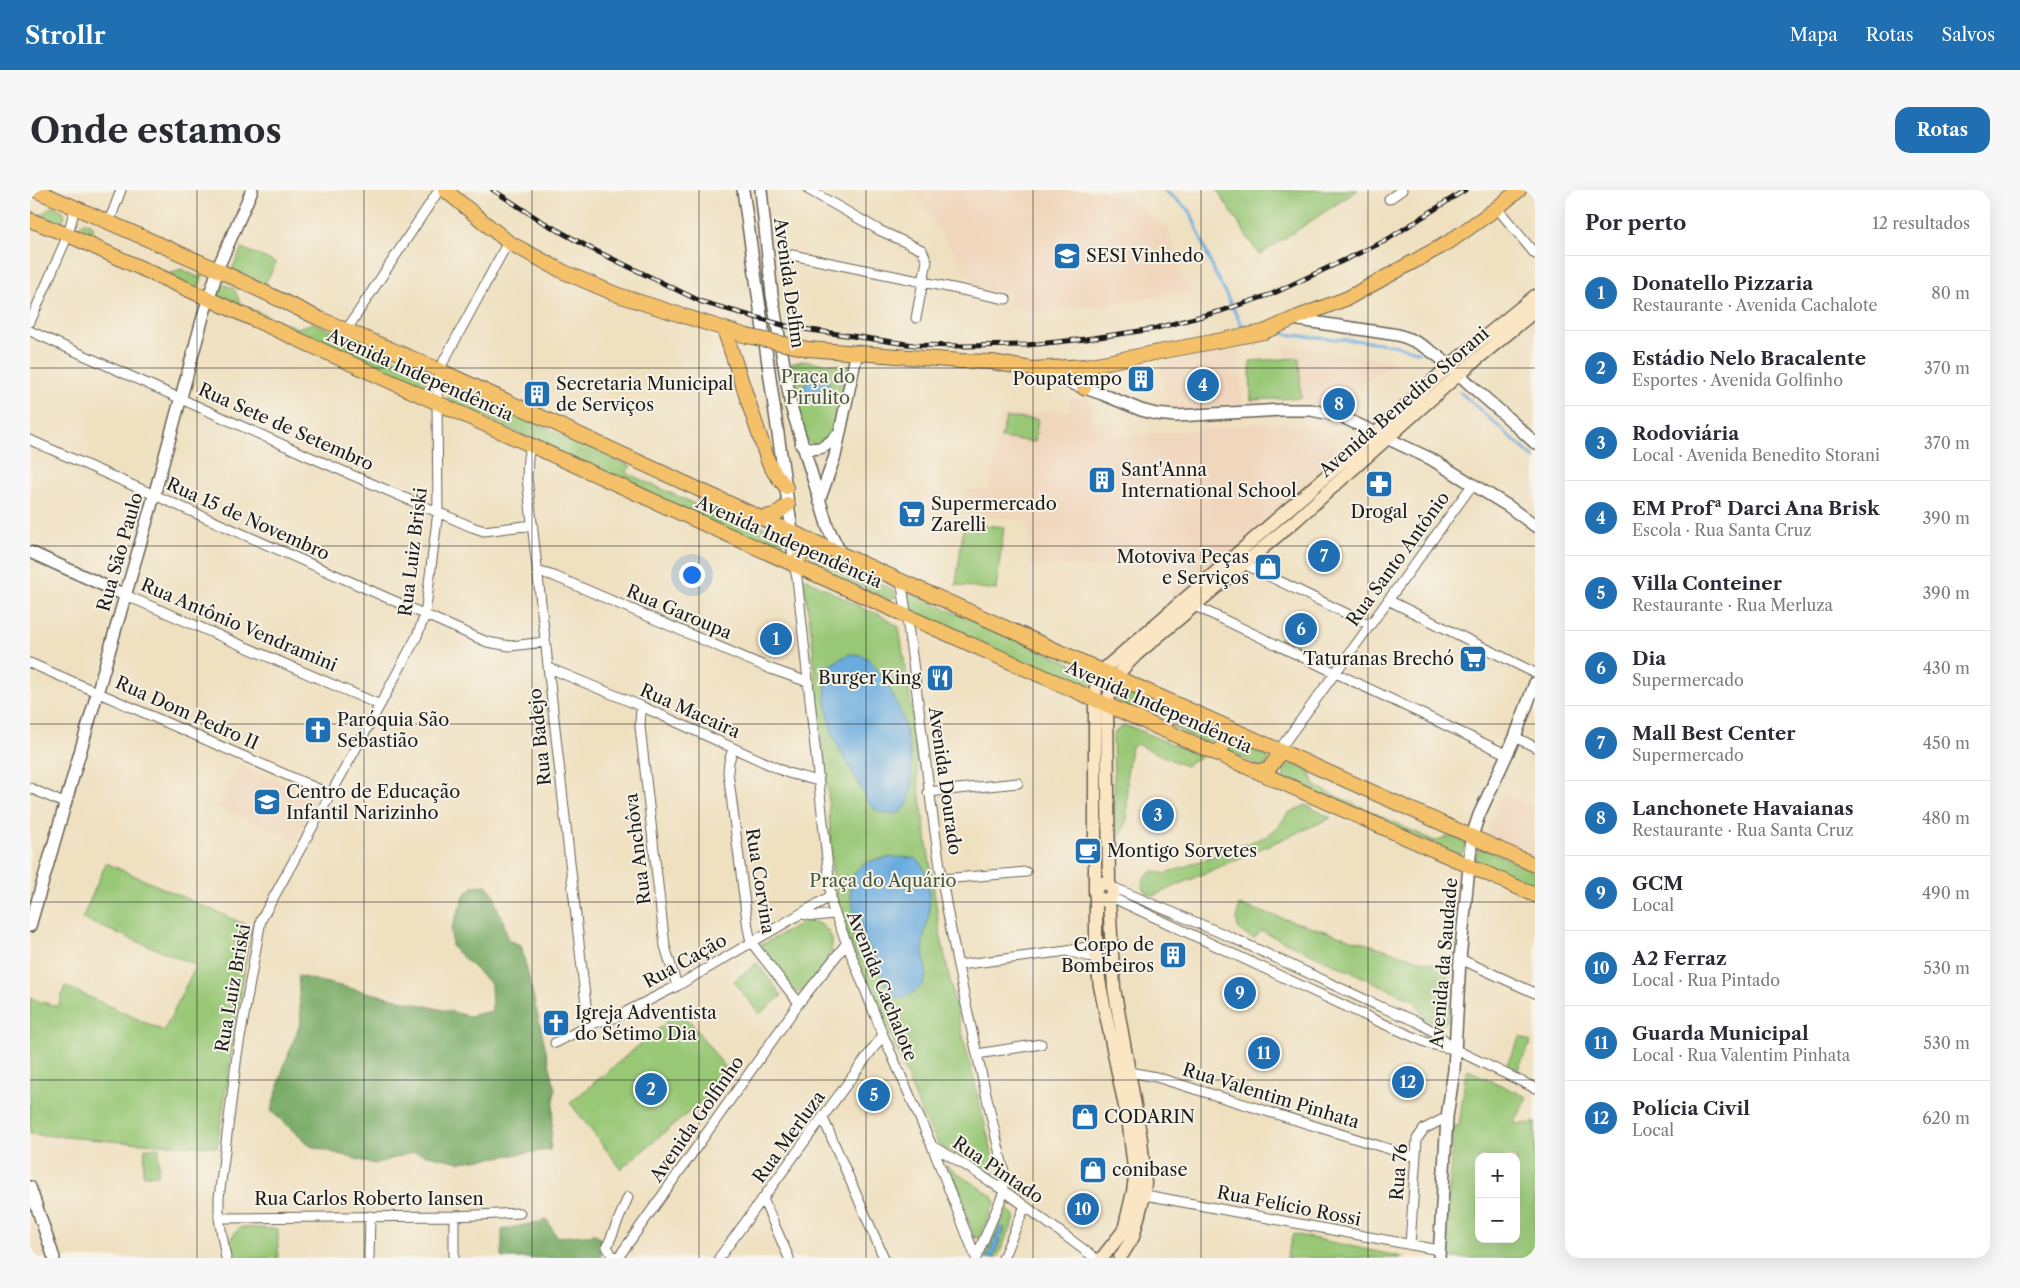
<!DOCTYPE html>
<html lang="pt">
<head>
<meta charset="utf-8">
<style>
  :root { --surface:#fff; --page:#f7f7f7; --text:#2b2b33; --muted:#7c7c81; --line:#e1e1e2; --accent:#1f6fb2 }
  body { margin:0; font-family:"Libre Caslon Text",serif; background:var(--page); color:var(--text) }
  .controls { position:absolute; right:15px; bottom:15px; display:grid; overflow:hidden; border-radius:10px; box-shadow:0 5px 20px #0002 }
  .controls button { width:45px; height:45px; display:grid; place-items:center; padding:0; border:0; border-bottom:1px solid var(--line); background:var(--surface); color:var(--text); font:25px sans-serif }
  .you { position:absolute; left:661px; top:384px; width:18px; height:18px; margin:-12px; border:4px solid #fff; border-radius:50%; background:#1a73e8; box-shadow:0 0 0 8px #1a73e833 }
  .badge { display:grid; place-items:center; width:32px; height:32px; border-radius:50%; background:var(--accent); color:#fff; font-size:16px; font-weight:700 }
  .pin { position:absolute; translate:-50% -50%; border:2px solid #fff; box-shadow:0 1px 5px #0006 }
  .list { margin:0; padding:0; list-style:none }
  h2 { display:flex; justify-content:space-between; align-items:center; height:65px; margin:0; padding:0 20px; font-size:21px }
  h2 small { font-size:16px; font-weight:400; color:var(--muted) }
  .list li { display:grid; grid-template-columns:32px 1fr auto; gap:15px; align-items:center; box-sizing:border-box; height:75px; padding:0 20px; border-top:1px solid var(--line) }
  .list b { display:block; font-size:19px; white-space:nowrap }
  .list p { margin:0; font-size:16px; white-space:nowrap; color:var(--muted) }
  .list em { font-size:16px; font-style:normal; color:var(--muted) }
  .map { position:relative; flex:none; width:1505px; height:1068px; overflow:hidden; border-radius:15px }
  header { display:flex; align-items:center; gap:30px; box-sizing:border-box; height:70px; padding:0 25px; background:var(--accent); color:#fff }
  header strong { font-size:24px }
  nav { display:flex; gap:28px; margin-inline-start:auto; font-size:18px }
  .intro { display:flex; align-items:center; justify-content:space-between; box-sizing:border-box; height:120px; padding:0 30px }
  h1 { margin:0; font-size:35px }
  .button { padding:12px 22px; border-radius:15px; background:var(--accent); color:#fff; font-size:18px; font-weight:700 }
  main { display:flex; gap:30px; padding:0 30px }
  aside { flex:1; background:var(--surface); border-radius:15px; box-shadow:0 5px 20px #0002 }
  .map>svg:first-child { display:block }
</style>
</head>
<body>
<header>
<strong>Strollr</strong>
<nav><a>Mapa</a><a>Rotas</a><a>Salvos</a></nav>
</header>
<div class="intro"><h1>Onde estamos</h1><a class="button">Rotas</a></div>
<main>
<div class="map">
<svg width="1505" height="1068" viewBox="0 0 1505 1068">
  <rect width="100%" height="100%" fill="#f7f3e8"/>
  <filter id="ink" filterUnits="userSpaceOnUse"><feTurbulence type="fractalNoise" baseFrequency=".02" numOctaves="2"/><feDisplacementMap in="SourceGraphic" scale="10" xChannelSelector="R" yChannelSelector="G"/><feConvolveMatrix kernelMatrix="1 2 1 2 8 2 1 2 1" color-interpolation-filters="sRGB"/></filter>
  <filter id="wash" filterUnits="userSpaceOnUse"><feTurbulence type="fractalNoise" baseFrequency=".0096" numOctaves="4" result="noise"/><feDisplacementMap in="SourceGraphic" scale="20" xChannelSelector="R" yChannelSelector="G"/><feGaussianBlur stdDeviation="1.12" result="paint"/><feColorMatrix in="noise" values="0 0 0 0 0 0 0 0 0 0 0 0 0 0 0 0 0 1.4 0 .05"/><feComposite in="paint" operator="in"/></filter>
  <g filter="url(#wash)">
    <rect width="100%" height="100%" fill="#efe0c0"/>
    <path fill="#f0d6bc" d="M883,0H1071L1080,6L1087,0L1138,38L1151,85L1164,102L1005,124L977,115L980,103L949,100Z
      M1255,155L1368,172L1311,205L1309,203L1293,216L1271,208L1269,169H1256Z
      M1208,159L1213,215L1138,220L1131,174Z
      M1060,208L1064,232L1085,231L1088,245L1137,243L1248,232L1304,244L1306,274L1149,409L1141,410L1138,376H1001L999,331L935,324L936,300H959L970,226L1040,221V209Z
      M207,574L286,608L265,651L188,616Z
      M1474,601L1505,619V667L1456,645Z"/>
    <path fill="#98c776" stroke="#5a7249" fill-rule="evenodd" d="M1187,0H1328L1229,65Z
      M23,16L33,21L35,25L31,35L26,36L0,27V20L10,25Z
      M54,32L59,33L63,36L64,49L140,84L151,79L168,87L173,85L167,102L46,43L50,35Z
      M212,58L246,73L235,94L202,79Z
      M192,94L204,98L211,115L267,138L284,133L394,182L397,186L398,195L393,200L186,111Z
      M1269,168L1271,208L1221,210L1220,171Z
      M772,171L820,176L804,236L798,249L785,257L775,249L761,190L760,174Z
      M428,198L601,276L596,283L674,318L679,313L753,346L754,366L418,210L416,202L420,199L427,201Z
      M976,228L1008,229L1005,252L971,248Z
      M934,333L974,337L966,400L926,395Z
      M782,363L864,400L866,404L865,407L859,410L776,372L774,370Z
      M773,387L836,420L849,424L869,437L885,541L888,592L910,742L923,806L962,963L965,990L910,956L892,925L854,826L842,805L813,735L803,694L798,602L787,514L782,447Z
      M877,402L1058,481L1064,488L1058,502L879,424Z
      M1089,496L1114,508L1120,526L1157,542L1168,534L1183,542L1182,549L1176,553L1087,513L1085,509Z
      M1094,536L1104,538L1172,567L1155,576L1106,554L1101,558L1097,585V629L1086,658L1083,546L1086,541Z
      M1207,552L1237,566L1239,569L1234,578L1197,561L1199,555Z
      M1263,573L1280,581L1285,596L1405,651C1416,647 1425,643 1435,653L1436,657L1431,665L1254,590L1253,579Z
      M1276,615L1301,628L1123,706L1117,703L1112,695L1115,686L1124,681L1135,684L1237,646L1249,636L1258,623Z
      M1448,656L1505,682V702L1445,673Z
      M76,673L221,737L187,957L93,952L0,944V808L28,817L35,796L134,841L166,775L52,729Z
      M1209,715L1417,778L1420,824L1418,830L1411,835L1395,829L1385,811L1231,741L1224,749C1204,740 1206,735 1209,715Z
      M777,731C786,732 792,734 798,741C813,760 784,786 773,801L766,803L729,756Z
      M727,773L752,806L729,824L704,791Z
      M651,820L702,886L591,979L540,913Z
      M1490,847L1501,852L1486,883L1475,878Z
      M1438,880L1497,907L1484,934L1505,933V1068H1415L1423,936H1429L1436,881ZM1449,967H1486V1049H1449Z
      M115,958H129L128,985H113Z
      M915,975L962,1006L965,1012L949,1048H945Z
      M977,1019L986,1027L967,1068H953Z
      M211,1037L248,1039V1068H201C199,1054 199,1047 211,1037Z
      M1263,1044L1377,1068H1256Z"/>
    <path fill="#7aac67" stroke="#4b6442" d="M456,695L464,704L466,715L473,730L478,750L491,755L525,898L520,960L430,972L384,962L344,974L280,956L241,921L254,876L271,831L268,786L439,826L462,821L461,794L422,757L421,740L435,704L444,696Z
      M517,1030L527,1047L565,1044L570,1048L571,1065L569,1068H472V1040Z"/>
    <path fill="#6bacdf" stroke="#44647e" d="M775 194a12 12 0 1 1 24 0a12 12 0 1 1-24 0Z
      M819,464C827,464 835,465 840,471C852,483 861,501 868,516C877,536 898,627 860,624C852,623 845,621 840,615L802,544L795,507L797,481L800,475Z
      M863,667C871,668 883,666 889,671C898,680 901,711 899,722C897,734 892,748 893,760C893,771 899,778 895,790C892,797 880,807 872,808C858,810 854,788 849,778C839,754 803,698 831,676C840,669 853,669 863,667Z
      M971,1036L975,1038L963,1068H957Z"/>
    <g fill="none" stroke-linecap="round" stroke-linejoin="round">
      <path stroke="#6bacdf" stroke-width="3" d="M1134,0L1160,21L1184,81L1211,134L1226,138
        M1246,142C1293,152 1344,146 1389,162
        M1430,202L1505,269"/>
    </g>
  </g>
  <g filter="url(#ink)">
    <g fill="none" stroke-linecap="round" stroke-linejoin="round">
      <g stroke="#666155" stroke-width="11">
        <path id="minor" d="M779,0L849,40L892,60L897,71L886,128
          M1359,9L1372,0
          M1467,18L1505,64
          M79,32L91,0
          M762,65L976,109
          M0,132L38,45L45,17
          M317,139L409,0
          M0,141L278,266L442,337L454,341L503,335
          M0,250L457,452L480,456L515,452
          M501,256L498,267L497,288L557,824L560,830L564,833
          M1214,374L1340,435
          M764,375L767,388L802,716L853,845L902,956L946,1068
          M507,381L524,386L741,479L778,492
          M871,389C887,489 896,590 912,689C928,788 952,885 974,982V1002L946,1068
          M95,405L350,515
          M1358,410L1505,483
          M1165,416L1476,564
          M0,473L300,604
          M519,478L611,516L758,583L788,591
          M611,516L610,537L635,756L647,796
          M1485,547L1505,557
          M703,558L699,572L698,582L718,738L721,752L769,813
          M1249,560L1443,294
          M0,598L36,614
          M898,602L988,593
          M912,689L996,682
          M1082,697L1203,748L1351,817L1386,831L1406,843L1424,858
          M1081,707L1345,830L1400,854L1424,859L1505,898
          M771,724L785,726L804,724
          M1040,762L1066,768
          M1430,769L1505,803
          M929,775L1037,761L1067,755
          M525,853L564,833L584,828L647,796L801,706
          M947,864L1011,854
          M1095,881L1126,887L1385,967
          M793,928L854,1068
          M902,956C960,987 1012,1029 1065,1068
          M1110,1004L1409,1060
          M598,1007L577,1057L583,1067L590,1065L769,813L816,754
          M733,1009L759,1068
          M189,1028L424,1026L490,1023
          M1380,1055L1387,949L1394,939L1417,927
          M196,1068L189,1028V1008L207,865L231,730L350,515L387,446L395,425L408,322L407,212L409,180L478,52
          M339,1068L340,1026
          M424,1068V1026
          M689,1068L853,845
          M973,1068L995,1016"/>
      </g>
      <g stroke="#666155" stroke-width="14">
        <path id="tertiary" d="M713,0L762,341L764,375
          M731,0L742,105L761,216L798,338L810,362
          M1263,129L1368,145C1400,154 1423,179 1447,201C1467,218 1486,235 1505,253
          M1003,180L1072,204L1111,220L1126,224L1146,226L1251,220H1281L1310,226L1401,269L1478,316L1505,336
          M771,255C788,263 796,257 808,245
          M789,311L805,266L827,161
          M0,362L95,405
          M0,736L124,306L174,123L190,73L222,0
          M0,997L24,1068
          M1409,1068L1417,927L1424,880L1430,769L1442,646L1449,625L1485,547L1505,493"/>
      </g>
      <g stroke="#666155" stroke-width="15">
        <path id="secondary" d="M1079,694L1077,515C1083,487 1087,484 1107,464L1266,330L1429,184L1505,121
          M1067,697L1072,693L1079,694L1083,700L1081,707L1074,710L1070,709L1065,703V509L1066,497L1073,480L1346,243L1419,176L1505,106
          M1066,706V768L1070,796L1099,936L1105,987L1103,1002L1094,1040L1072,1068
          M1079,709L1084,798L1111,949L1115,993L1114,1005L1103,1047L1090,1068"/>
      </g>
      <g stroke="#666155" stroke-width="16">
        <path id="primary" d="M5,0L188,80L288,128L409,180L731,328L1505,675
          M415,0L478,52L534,82L588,105L717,146
          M0,30L38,45L877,426L1505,705
          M694,139L738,271L744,282L756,297
          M778,159L931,171L962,172L1002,179L1056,176L1234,142L1263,129L1318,108L1419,52L1467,18L1489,0
          M1054,198L1051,187L1056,176
          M731,328L744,325L758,315
          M764,375C776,360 775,356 795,359
          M1189,563C1194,550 1203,546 1217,547
          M1226,581L1238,580L1246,569L1249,560"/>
      </g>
      <use href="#minor" stroke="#fff" stroke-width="9"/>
      <use href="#tertiary" stroke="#fff" stroke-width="11"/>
      <use href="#secondary" stroke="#fbe6c4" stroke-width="12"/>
      <use href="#primary" stroke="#f4c16b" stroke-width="14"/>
      <g stroke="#1c1c1c" stroke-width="5">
        <path id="rail" d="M463,0L511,31L560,58L672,112L760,137L884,155L932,156L997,155L1056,149L1123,139L1191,121L1242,104L1355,51L1435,0"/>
      </g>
      <use href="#rail" stroke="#f7f3e8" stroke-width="3" stroke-dasharray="9" stroke-linecap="butt"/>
      <g stroke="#666155" stroke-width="16" stroke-linecap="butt">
        <path id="primary-bridge" d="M717,146L778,159"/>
      </g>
      <use href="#primary-bridge" stroke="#f4c16b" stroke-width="14"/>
    </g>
  </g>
  <path fill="none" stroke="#1c1c1c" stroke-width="1" stroke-opacity="0.55" d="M167,0V1068M334,0V1068M502,0V1068M669,0V1068M836,0V1068M1003,0V1068M1171,0V1068M1338,0V1068M0,178H1505M0,356H1505M0,534H1505M0,712H1505M0,890H1505"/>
  <defs>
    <g id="school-square" transform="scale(1.4375)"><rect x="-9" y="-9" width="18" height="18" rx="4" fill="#1f6fb2" stroke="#f7f3e8"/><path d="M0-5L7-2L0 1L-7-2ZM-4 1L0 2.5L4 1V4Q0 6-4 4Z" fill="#fff"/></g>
    <g id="building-square" transform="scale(1.4375)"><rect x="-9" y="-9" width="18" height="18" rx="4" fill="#1f6fb2" stroke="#f7f3e8"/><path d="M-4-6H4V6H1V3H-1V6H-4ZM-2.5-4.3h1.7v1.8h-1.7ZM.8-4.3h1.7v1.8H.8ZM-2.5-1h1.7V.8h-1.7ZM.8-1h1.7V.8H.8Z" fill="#fff"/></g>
    <g id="pharmacy-square" transform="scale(1.4375)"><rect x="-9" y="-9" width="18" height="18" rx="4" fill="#1f6fb2" stroke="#f7f3e8"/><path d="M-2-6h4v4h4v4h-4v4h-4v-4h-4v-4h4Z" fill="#fff"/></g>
    <g id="supermarket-square" transform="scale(1.4375)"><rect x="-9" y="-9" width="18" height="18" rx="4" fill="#1f6fb2" stroke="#f7f3e8"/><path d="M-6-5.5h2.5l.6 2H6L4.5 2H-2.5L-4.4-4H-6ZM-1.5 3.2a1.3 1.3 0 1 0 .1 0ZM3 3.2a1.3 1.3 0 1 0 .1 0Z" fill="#fff"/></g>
    <g id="shop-square" transform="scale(1.4375)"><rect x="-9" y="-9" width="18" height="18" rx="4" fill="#1f6fb2" stroke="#f7f3e8"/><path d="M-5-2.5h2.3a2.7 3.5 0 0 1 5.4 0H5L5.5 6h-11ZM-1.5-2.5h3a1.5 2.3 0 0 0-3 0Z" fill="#fff"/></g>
    <g id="restaurant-square" transform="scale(1.4375)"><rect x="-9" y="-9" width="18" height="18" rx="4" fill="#1f6fb2" stroke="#f7f3e8"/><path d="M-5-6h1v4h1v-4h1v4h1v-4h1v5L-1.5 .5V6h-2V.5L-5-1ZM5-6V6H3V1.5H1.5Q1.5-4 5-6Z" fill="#fff"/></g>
    <g id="church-square" transform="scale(1.4375)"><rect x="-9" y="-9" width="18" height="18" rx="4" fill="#1f6fb2" stroke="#f7f3e8"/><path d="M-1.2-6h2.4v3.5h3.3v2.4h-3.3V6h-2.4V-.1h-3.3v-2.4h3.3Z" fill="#fff"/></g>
    <g id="cafe-square" transform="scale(1.4375)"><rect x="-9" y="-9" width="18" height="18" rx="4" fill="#1f6fb2" stroke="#f7f3e8"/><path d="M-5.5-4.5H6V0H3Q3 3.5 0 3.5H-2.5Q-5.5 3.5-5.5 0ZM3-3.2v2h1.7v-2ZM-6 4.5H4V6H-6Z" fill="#fff"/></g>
  </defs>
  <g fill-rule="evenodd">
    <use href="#school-square" x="1037" y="66"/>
    <use href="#building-square" x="1111" y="189"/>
    <use href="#building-square" x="507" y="204"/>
    <use href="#building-square" x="1072" y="290"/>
    <use href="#pharmacy-square" x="1349" y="294"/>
    <use href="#supermarket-square" x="882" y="324"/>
    <use href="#shop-square" x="1238" y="377"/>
    <use href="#supermarket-square" x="1443" y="469"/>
    <use href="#restaurant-square" x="910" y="488"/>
    <use href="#church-square" x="288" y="540"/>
    <use href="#school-square" x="237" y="612"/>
    <use href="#cafe-square" x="1058" y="661"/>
    <use href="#building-square" x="1143" y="765"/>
    <use href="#church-square" x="526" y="833"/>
    <use href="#shop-square" x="1055" y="927"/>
    <use href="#shop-square" x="1063" y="980"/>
  </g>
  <g text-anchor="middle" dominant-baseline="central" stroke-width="4" stroke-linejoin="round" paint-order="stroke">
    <g font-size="18" fill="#1c1c1c" stroke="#f7f3e8" text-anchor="start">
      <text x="1056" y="66">SESI Vinhedo</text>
      <text x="1092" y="189" text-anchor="end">Poupatempo</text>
      <text x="526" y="194">Secretaria Municipal<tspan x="526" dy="21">de Serviços</tspan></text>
      <text x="1091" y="280">Sant'Anna<tspan x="1091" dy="21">International School</tspan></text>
      <text x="901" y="314">Supermercado<tspan x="901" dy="21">Zarelli</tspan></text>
      <text x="1349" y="322" text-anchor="middle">Drogal</text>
      <text x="1219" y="367" text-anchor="end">Motoviva Peças<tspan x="1219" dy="21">e Serviços</tspan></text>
      <text x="1424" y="469" text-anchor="end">Taturanas Brechó</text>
      <text x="891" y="488" text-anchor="end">Burger King</text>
      <text x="307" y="530">Paróquia São<tspan x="307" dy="21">Sebastião</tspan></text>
      <text x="256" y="602">Centro de Educação<tspan x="256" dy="21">Infantil Narizinho</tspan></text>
      <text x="1077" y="661">Montigo Sorvetes</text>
      <text x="1124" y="755" text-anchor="end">Corpo de<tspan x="1124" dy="21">Bombeiros</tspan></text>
      <text x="545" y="823">Igreja Adventista<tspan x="545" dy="21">do Sétimo Dia</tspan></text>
      <text x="1074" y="927">CODARIN</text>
      <text x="1082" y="980">conibase</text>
    </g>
    <g font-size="18" fill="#1c1c1c" stroke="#f7f3e8">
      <text transform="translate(759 93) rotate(82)">Avenida Delfim</text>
      <text transform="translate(390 185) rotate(24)">Avenida Independência</text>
      <text transform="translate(1374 212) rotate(-41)">Avenida Benedito Storani</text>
      <text transform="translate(256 237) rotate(24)">Rua Sete de Setembro</text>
      <text transform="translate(218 329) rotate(24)">Rua 15 de Novembro</text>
      <text transform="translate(759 352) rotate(24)">Avenida Independência</text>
      <text transform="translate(90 362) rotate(-74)">Rua São Paulo</text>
      <text transform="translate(383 362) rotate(-83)">Rua Luiz Briski</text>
      <text transform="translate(1368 369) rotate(-54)">Rua Santo Antônio</text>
      <text transform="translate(649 422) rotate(23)">Rua Garoupa</text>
      <text transform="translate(209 435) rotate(23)">Rua Antônio Vendramini</text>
      <text transform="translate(1129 517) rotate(24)">Avenida Independência</text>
      <text transform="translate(660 521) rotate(24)">Rua Macaira</text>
      <text transform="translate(157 523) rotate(24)">Rua Dom Pedro II</text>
      <text transform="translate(510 547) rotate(-96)">Rua Badejo</text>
      <text transform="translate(915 591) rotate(82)">Avenida Dourado</text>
      <text transform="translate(608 659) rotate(-97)">Rua Anchôva</text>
      <text transform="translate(730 691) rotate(81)">Rua Corvina</text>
      <text transform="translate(655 771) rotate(-29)">Rua Cação</text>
      <text transform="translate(1414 773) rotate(-85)">Avenida da Saudade</text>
      <text transform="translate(852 796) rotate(68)">Avenida Cachalote</text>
      <text transform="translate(203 798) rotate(-80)">Rua Luiz Briski</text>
      <text transform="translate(1241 906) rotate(17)">Rua Valentim Pinhata</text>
      <text transform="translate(667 929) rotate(-55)">Avenida Golfinho</text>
      <text transform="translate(759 947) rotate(-54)">Rua Merluza</text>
      <text transform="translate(968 980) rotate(34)">Rua Pintado</text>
      <text transform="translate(1369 982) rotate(-85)">Rua 76</text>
      <text x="339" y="1009">Rua Carlos Roberto Iansen</text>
      <text transform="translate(1259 1016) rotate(11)">Rua Felício Rossi</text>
    </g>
    <g font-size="18" fill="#47583c" stroke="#f7f3e8">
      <text x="788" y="187">Praça do<tspan x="788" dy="21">Pirulito</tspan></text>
      <text x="853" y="691">Praça do Aquário</text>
    </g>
  </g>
</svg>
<div class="controls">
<button>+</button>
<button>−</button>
</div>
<div class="you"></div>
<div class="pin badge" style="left:746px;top:449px">1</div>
<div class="pin badge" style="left:621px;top:899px">2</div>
<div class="pin badge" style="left:1128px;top:625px">3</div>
<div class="pin badge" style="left:1173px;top:195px">4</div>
<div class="pin badge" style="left:844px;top:905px">5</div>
<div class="pin badge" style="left:1271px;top:439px">6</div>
<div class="pin badge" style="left:1294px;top:366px">7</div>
<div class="pin badge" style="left:1309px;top:214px">8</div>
<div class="pin badge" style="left:1210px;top:803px">9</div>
<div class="pin badge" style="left:1053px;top:1019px">10</div>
<div class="pin badge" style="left:1234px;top:863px">11</div>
<div class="pin badge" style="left:1378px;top:892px">12</div>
</div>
<aside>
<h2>Por perto<small>12 resultados</small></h2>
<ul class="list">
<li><span class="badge">1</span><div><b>Donatello Pizzaria</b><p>Restaurante · Avenida Cachalote</p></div><em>80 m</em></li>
<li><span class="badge">2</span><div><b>Estádio Nelo Bracalente</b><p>Esportes · Avenida Golfinho</p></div><em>370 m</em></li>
<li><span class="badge">3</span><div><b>Rodoviária</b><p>Local · Avenida Benedito Storani</p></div><em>370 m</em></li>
<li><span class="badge">4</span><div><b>EM Profª Darci Ana Brisk</b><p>Escola · Rua Santa Cruz</p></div><em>390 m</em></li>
<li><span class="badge">5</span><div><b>Villa Conteiner</b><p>Restaurante · Rua Merluza</p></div><em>390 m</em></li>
<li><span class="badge">6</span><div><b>Dia</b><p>Supermercado</p></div><em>430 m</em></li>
<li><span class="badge">7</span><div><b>Mall Best Center</b><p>Supermercado</p></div><em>450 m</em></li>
<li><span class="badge">8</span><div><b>Lanchonete Havaianas</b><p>Restaurante · Rua Santa Cruz</p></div><em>480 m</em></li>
<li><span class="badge">9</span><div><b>GCM</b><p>Local</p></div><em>490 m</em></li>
<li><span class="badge">10</span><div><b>A2 Ferraz</b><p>Local · Rua Pintado</p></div><em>530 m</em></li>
<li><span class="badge">11</span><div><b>Guarda Municipal</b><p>Local · Rua Valentim Pinhata</p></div><em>530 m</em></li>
<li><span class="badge">12</span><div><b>Polícia Civil</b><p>Local</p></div><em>620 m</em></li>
</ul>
</aside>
</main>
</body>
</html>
